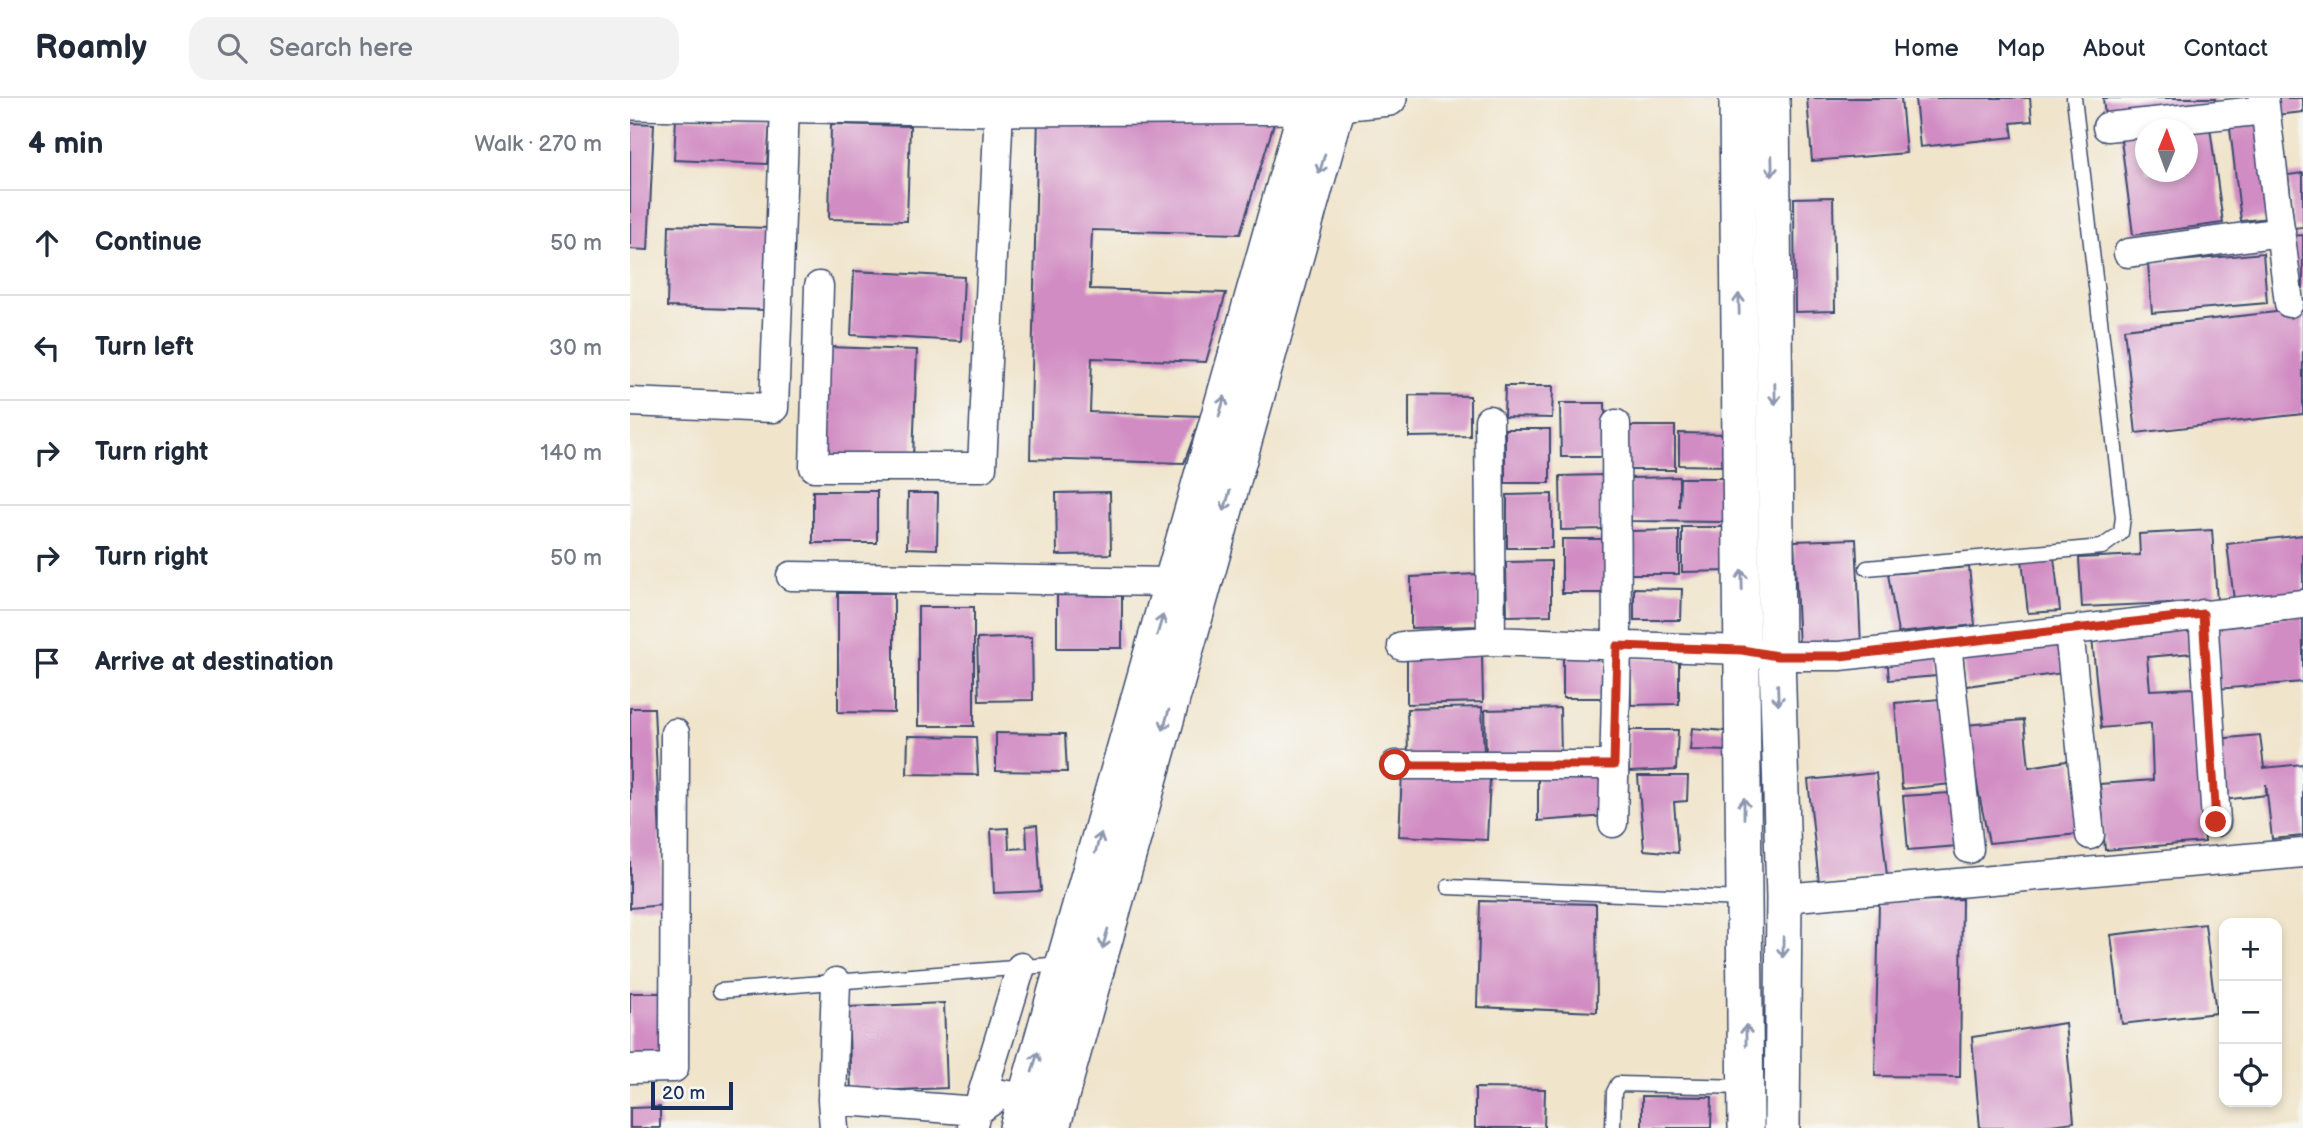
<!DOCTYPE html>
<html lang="en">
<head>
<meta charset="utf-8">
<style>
  :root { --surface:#fff; --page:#f2f2f3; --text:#1f2937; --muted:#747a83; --line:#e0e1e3 }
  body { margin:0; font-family:"Balsamiq Sans",sans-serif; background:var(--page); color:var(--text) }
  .controls { position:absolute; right:21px; bottom:21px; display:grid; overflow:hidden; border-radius:14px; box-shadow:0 4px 10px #0003 }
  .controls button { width:63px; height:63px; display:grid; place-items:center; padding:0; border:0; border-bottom:2px solid var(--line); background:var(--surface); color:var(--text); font:35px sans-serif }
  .compass { position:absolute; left:1505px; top:21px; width:63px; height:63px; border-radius:50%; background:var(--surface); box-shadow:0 4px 10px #0003; rotate:1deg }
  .scale { position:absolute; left:21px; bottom:18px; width:82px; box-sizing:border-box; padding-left:7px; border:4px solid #1b2f5e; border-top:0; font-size:19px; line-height:24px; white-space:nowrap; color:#1b2f5e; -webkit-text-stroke:5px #f6f6f2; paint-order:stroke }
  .stop { position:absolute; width:21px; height:21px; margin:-16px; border:5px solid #c8321e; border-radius:50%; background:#fff }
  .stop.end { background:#c8321e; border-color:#fff; box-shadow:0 2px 7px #0008 }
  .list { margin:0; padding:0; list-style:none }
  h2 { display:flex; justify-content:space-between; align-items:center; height:91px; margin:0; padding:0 28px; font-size:30px }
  h2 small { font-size:23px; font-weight:400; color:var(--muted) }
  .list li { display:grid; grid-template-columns:46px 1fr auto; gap:21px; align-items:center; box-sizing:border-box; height:105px; padding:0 28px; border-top:2px solid var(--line) }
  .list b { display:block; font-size:26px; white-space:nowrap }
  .list em { font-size:23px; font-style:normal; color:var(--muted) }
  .icon { flex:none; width:38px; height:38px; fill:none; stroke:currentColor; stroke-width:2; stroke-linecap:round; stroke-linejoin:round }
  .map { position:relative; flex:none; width:1673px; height:1030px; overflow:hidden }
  header { display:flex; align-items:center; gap:42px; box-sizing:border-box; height:98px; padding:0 35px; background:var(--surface); border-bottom:2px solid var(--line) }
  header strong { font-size:33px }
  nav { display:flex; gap:38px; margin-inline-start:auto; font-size:24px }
  .search { width:490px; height:63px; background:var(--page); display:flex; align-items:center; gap:18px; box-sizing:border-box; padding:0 24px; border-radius:21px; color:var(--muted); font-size:26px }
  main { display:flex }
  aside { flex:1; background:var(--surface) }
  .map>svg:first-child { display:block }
</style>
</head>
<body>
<header>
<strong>Roamly</strong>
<div class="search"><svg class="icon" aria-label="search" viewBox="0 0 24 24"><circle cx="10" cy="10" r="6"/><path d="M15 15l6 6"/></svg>Search here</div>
<nav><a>Home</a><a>Map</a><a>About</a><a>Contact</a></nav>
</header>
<main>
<aside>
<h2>4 min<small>Walk · 270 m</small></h2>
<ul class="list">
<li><svg class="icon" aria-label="ahead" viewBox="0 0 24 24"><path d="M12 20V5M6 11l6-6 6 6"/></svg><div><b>Continue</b></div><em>50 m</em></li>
<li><svg class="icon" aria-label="left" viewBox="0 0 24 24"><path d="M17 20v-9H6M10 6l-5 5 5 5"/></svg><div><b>Turn left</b></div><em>30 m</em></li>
<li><svg class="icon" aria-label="right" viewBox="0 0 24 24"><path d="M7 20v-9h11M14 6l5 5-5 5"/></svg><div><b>Turn right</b></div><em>140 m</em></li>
<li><svg class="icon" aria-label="right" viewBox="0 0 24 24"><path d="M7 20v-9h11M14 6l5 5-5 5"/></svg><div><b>Turn right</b></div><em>50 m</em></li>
<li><svg class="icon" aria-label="arrive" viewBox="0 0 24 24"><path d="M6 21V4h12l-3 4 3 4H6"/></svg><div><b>Arrive at destination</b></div></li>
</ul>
</aside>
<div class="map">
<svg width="1673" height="1030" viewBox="0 0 1673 1030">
  <rect width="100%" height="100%" fill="#f6f6f2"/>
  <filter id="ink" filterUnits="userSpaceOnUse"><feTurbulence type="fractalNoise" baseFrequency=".0143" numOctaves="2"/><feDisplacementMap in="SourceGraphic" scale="14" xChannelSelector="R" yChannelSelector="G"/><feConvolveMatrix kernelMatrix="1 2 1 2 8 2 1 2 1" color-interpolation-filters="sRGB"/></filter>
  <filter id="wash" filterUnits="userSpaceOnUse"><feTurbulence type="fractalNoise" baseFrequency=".00686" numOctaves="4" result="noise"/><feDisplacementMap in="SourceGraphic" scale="28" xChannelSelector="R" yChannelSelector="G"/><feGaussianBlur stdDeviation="1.57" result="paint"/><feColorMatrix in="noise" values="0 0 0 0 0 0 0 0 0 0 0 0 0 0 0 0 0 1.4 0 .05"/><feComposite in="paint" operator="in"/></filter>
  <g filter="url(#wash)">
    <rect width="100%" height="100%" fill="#f0e4cb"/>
    <g id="blocks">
      <path fill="#d18cc3" d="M1177,0H1271L1276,55L1182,63Z
        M1285,0H1400L1402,23L1381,25L1383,39L1290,49Z
        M1473,0H1585V7L1475,19Z
        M1643,0H1673V14L1645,17Z
        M408,16L645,22L610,136L462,132L460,191L596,195L576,264L462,260L460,314L571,318L554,365L400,361Z
        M46,19L140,23L137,66L44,62Z
        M1628,19L1640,120L1611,123L1599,22Z
        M1579,22L1593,125L1503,137L1490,34L1516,31V74H1558V32Z
        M0,25L24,26L18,152L0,151Z
        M201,26L280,28L277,123L199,121Z
        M1673,75V129L1664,130L1658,77Z
        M1203,99L1205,213L1165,214L1164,100Z
        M39,127L139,130L136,212L37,209Z
        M1673,137V190H1668L1662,138Z
        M1633,155L1637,205L1522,215L1518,166Z
        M224,173L334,179L331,243L221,237Z
        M1673,211V316L1506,335L1494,231Z
        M197,249L287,252L283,360L194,357Z
        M875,288H923L922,320L874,319Z
        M779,297L840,298V338L779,339Z
        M930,305H975L976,359H931Z
        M996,328H1045V372H996Z
        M875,331H920V385H875Z
        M1049,335L1097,336L1096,368L1049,367Z
        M975,377V431L931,432L930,378Z
        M1049,379V409L1050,380H1098V424L1001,423L1000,380Z
        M183,393H247V445H183Z
        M480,394L481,456L427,457L426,395Z
        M278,395H308L307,451L277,450Z
        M922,396V450H877V397Z
        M1052,429H1101V473L1052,474Z
        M1049,432V476H1000V433Z
        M1582,432L1587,503L1452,509L1449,460L1510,457L1509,436Z
        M1673,437V494L1604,502L1597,446Z
        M932,441H977V495H932Z
        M1226,441L1231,547L1169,550L1164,443Z
        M1424,459L1430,513L1398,515L1392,461Z
        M921,463V517L877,518L876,464Z
        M1339,469L1345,527L1268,535L1258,476Z
        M848,476L849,528L781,530V479Z
        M1004,490L1052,491L1051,522H1004Z
        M208,495H264V615L208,614Z
        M427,497L492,498V550H427Z
        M288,509H344V628H288Z
        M1673,517V584L1587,591L1582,526Z
        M1559,529L1562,555L1517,559L1520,592L1564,590L1575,744L1475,752L1470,686L1523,682L1521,625L1471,630L1462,540Z
        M402,539L403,602L349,603L347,541Z
        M1430,540L1433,575L1336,588L1332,553Z
        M1305,552L1307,578L1259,582L1257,557Z
        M933,553H976V600H933Z
        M852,557L853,604L777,606V559Z
        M1049,560V606L1001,607L1000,561Z
        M1310,601L1321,686L1272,691L1265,605Z
        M852,609L854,656L778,658L777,611Z
        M0,610H24L33,807L0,810Z
        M930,610L931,657L856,659L855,612Z
        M1394,622L1399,669L1443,662L1448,736L1359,745L1335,627Z
        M1062,630L1105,634V653L1060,652Z
        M999,632H1048L1046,672L999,674Z
        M366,635L435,636L437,674L366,673Z
        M1630,637L1634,670L1673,666V738L1642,741L1636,686V697L1593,702L1587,641Z
        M278,638L346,639L348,677L277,676Z
        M772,675L860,679L857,742L769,738Z
        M1246,675L1257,778L1189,785L1178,682Z
        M979,676L977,718L908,723V677Z
        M1008,678H1058L1057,703L1044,704L1048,755L1014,752Z
        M1320,695L1328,748L1278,752L1273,698Z
        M407,727L411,793L364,795L361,731L378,730L379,751L397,750L396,728Z
        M1332,801L1330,979L1245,978L1249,804Z
        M850,803L966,806L967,914L847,909Z
        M1575,826L1586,915L1492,926L1481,837Z
        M0,895H31L30,960L0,961Z
        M314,905L317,990L221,994L218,909Z
        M1435,925L1444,1024L1399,1030H1350L1342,939Z
        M845,990L915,991L914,1030H845Z
        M1012,998L1082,999L1081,1030H1012Z
        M30,1009V1030H0V1010Z"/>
    </g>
  </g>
  <g filter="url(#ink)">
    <use href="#blocks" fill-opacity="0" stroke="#3b4a6e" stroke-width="2"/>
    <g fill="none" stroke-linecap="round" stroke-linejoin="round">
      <g stroke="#3b4a6e" stroke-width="17">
        <path id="service" d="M1237,470L1472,449L1491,435L1493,419L1444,0
          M818,789L1113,801
          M90,893L433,866
          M983,1030L984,994L988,986L1115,989"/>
      </g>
      <g stroke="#3b4a6e" stroke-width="31">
        <path id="minor" d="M1634,0L1659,205
          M1477,29L1635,12
          M1498,155L1651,134
          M189,188L184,369H352L369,10
          M0,304L144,310L155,8
          M859,322L861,543
          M161,478L542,484
          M1573,516L1586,724
          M1439,532L1460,737
          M1317,546L1339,751
          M772,548L861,543L1113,552L1147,558H1210L1673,506
          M765,667H984
          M983,725L987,548L986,326
          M1154,800L1673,755
          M391,869L347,1013L372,996L395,1000
          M0,971L44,970L45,635
          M202,1002L206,884
          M204,1030L202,1002L347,1013L342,1030"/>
      </g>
      <g stroke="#3b4a6e" stroke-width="38">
        <path id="tertiary" d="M1107,0L1116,1030
          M1142,0L1147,558L1154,800L1152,1030
          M0,4L369,10L677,8L759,0
          M387,1030L679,0
          M422,1030L710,0"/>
      </g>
      <use href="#service" stroke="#fff" stroke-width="14"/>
      <use href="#minor" stroke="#fff" stroke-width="28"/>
      <use href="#tertiary" stroke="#fff" stroke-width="35"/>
    </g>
    <defs><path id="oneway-shaft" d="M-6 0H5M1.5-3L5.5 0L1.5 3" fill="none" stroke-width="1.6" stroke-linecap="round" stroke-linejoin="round" transform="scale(1.75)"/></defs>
    <g stroke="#8d97ae">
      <use href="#oneway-shaft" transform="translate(692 66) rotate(106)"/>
      <use href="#oneway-shaft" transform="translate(1142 68) rotate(89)"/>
      <use href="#oneway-shaft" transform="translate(1109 206) rotate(-91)"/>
      <use href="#oneway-shaft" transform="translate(1145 296) rotate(89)"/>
      <use href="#oneway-shaft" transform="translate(592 308) rotate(-74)"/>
      <use href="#oneway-shaft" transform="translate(597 403) rotate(106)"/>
      <use href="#oneway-shaft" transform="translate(1112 482) rotate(-91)"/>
      <use href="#oneway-shaft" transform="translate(530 527) rotate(-74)"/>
      <use href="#oneway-shaft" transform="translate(1148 597) rotate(88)"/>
      <use href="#oneway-shaft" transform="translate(536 622) rotate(106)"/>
      <use href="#oneway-shaft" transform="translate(1114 710) rotate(-90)"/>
      <use href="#oneway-shaft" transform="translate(468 745) rotate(-74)"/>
      <use href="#oneway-shaft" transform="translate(475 841) rotate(106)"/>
      <use href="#oneway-shaft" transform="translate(1153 849) rotate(91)"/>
      <use href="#oneway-shaft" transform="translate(1116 937) rotate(-90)"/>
      <use href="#oneway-shaft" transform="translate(405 964) rotate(-74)"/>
    </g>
  </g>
  <g fill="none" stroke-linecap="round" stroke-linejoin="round" filter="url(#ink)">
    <path stroke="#c8321e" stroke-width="9" d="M765,667H984L987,548L1112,552L1147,558H1210L1573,516L1586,724"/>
  </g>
</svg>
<div class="controls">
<button>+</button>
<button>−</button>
<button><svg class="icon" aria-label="locate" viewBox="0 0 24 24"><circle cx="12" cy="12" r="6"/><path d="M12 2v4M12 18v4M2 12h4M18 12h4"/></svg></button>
</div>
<svg class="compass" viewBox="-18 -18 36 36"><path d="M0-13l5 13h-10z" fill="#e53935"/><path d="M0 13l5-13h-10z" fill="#747a83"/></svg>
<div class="scale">20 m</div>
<div class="stop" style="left:765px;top:667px"></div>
<div class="stop end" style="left:1586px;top:724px"></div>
</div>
</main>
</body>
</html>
